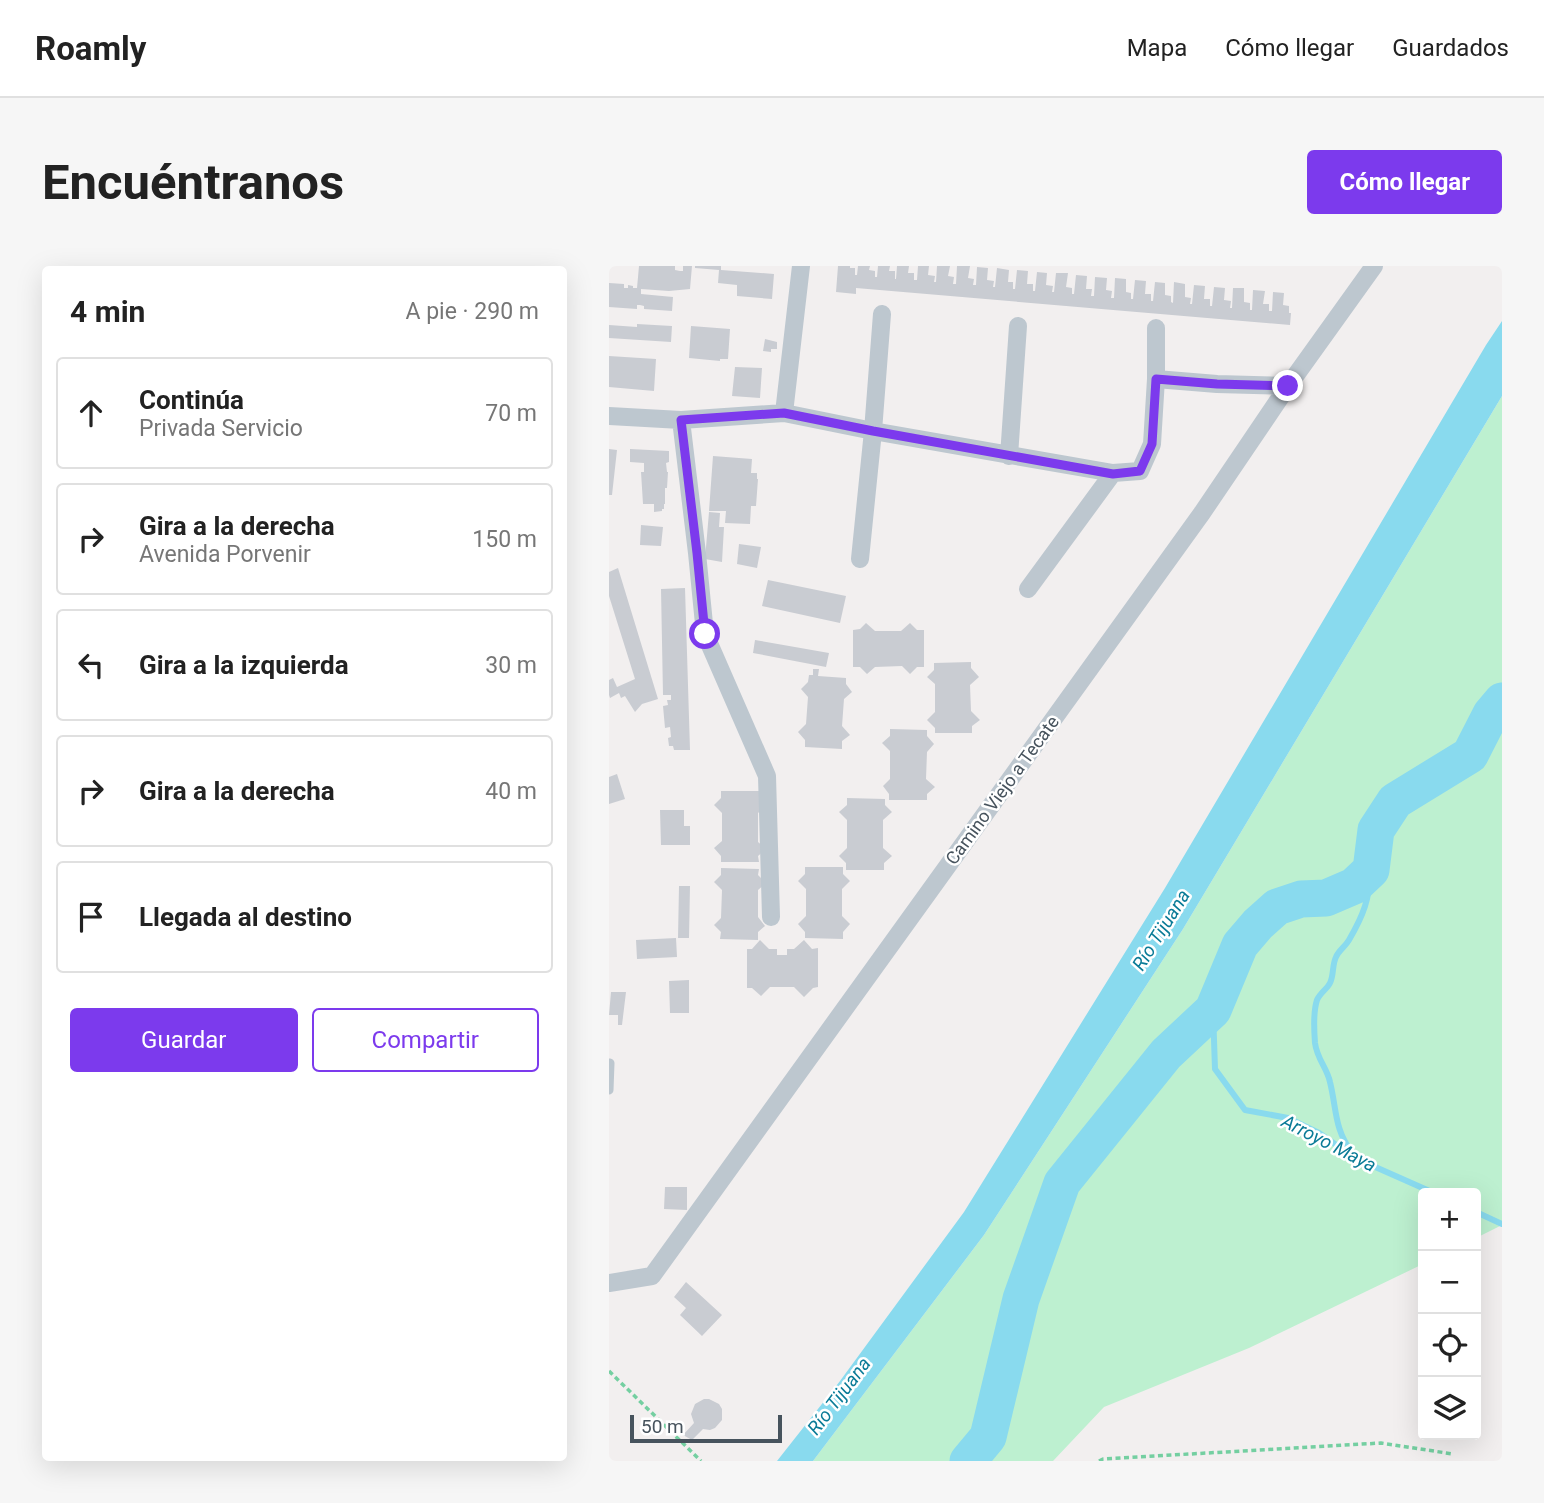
<!DOCTYPE html>
<html lang="es">
<head>
<meta charset="utf-8">
<style>
  :root { --surface:#fff; --page:#f6f6f6; --text:#222; --muted:#767676; --line:#e0e0e0; --accent:#7c3aed }
  body { margin:0; font-family:Roboto,sans-serif; background:var(--page); color:var(--text) }
  .controls { position:absolute; right:21px; bottom:21px; display:grid; overflow:hidden; border-radius:7px; box-shadow:0 7px 28px #0002 }
  .controls button { width:63px; height:63px; display:grid; place-items:center; padding:0; border:0; border-bottom:2px solid var(--line); background:var(--surface); color:var(--text); font:35px sans-serif }
  .scale { position:absolute; left:21px; bottom:18px; width:152px; box-sizing:border-box; padding-left:7px; border:4px solid #47535d; border-top:0; font-size:19px; line-height:24px; white-space:nowrap; color:#47535d; -webkit-text-stroke:5px #fff; paint-order:stroke }
  .stop { position:absolute; width:21px; height:21px; margin:-16px; border:5px solid #7c3aed; border-radius:50%; background:#fff }
  .stop.end { background:#7c3aed; border-color:#fff; box-shadow:0 2px 7px #0008 }
  .list { margin:0; padding:0; list-style:none }
  h2 { display:flex; justify-content:space-between; align-items:center; height:91px; margin:0; padding:0 28px; font-size:30px }
  h2 small { font-size:23px; font-weight:400; color:var(--muted) }
  .list li { display:grid; grid-template-columns:46px 1fr auto; gap:21px; align-items:center; box-sizing:border-box; height:112px; margin:0 14px 14px; padding:0 14px; border:2px solid var(--line); border-radius:7px }
  .list b { display:block; font-size:26px; white-space:nowrap }
  .list p { margin:0; font-size:23px; white-space:nowrap; color:var(--muted) }
  .list em { font-size:23px; font-style:normal; color:var(--muted) }
  .actions { display:flex; gap:14px; padding:21px 28px }
  .actions a { flex:1; padding:16px 0; border:2px solid var(--accent); border-radius:7px; text-align:center; font-size:24px; color:var(--accent) }
  .actions .main { background:var(--accent); color:#fff }
  .icon { flex:none; width:38px; height:38px; fill:none; stroke:currentColor; stroke-width:2; stroke-linecap:round; stroke-linejoin:round }
  .map { position:relative; flex:none; width:893px; height:1195px; overflow:hidden; border-radius:7px }
  header { display:flex; align-items:center; gap:42px; box-sizing:border-box; height:98px; padding:0 35px; background:var(--surface); border-bottom:2px solid var(--line) }
  header strong { font-size:33px }
  nav { display:flex; gap:38px; margin-inline-start:auto; font-size:24px }
  .intro { display:flex; align-items:center; justify-content:space-between; box-sizing:border-box; height:168px; padding:0 42px }
  h1 { margin:0; font-size:49px }
  .button { padding:18px 32px; border-radius:7px; background:var(--accent); color:#fff; font-size:24px; font-weight:700 }
  main { display:flex; gap:42px; padding:0 42px }
  aside { flex:1; background:var(--surface); border-radius:7px; box-shadow:0 7px 28px #0002 }
  .map>svg:first-child { display:block }
</style>
</head>
<body>
<header>
<strong>Roamly</strong>
<nav><a>Mapa</a><a>Cómo llegar</a><a>Guardados</a></nav>
</header>
<div class="intro"><h1>Encuéntranos</h1><a class="button">Cómo llegar</a></div>
<main>
<aside>
<h2>4 min<small>A pie · 290 m</small></h2>
<ul class="list">
<li><svg class="icon" aria-label="ahead" viewBox="0 0 24 24"><path d="M12 20V5M6 11l6-6 6 6"/></svg><div><b>Continúa</b><p>Privada Servicio</p></div><em>70 m</em></li>
<li><svg class="icon" aria-label="right" viewBox="0 0 24 24"><path d="M7 20v-9h11M14 6l5 5-5 5"/></svg><div><b>Gira a la derecha</b><p>Avenida Porvenir</p></div><em>150 m</em></li>
<li><svg class="icon" aria-label="left" viewBox="0 0 24 24"><path d="M17 20v-9H6M10 6l-5 5 5 5"/></svg><div><b>Gira a la izquierda</b></div><em>30 m</em></li>
<li><svg class="icon" aria-label="right" viewBox="0 0 24 24"><path d="M7 20v-9h11M14 6l5 5-5 5"/></svg><div><b>Gira a la derecha</b></div><em>40 m</em></li>
<li><svg class="icon" aria-label="arrive" viewBox="0 0 24 24"><path d="M6 21V4h12l-3 4 3 4H6"/></svg><div><b>Llegada al destino</b></div></li>
</ul>
<div class="actions"><a class="main">Guardar</a><a>Compartir</a></div>
</aside>
<div class="map">
<svg width="893" height="1195" viewBox="0 0 893 1195">
  <rect width="100%" height="100%" fill="#f2efef"/>
  <path fill="#bdf0d0" d="M893,130V959L867,972V927H814V998L640,1082L495,1141L444,1195H204L375,969L574,663Z"/>
  <path fill="#89daee" d="M893,55V130L574,663L375,969L204,1195H168L231,1115L355,946L556,622L877,79Z"/>
  <g fill="none" stroke-linecap="round" stroke-linejoin="round">
    <path stroke="#89daee" stroke-width="6" d="M604,744L606,803L636,844L679,852L710,867L746,892L825,927
      M743,887C725,862 728,845 721,816C718,802 708,793 706,777C705,764 704,746 708,734C711,727 718,723 721,717C725,709 723,699 727,691C730,684 736,681 740,674C755,648 760,634 762,604
      M867,946L893,958"/>
    <path stroke="#89daee" stroke-width="37" d="M359,1195L379,1171L412,1033L453,917L557,788L604,744L631,679L649,658L668,641L692,633L717,632L745,620L762,604L767,564L786,535L861,489L882,448L893,435"/>
  </g>
  <path fill="#c9ccd2" d="M30,0H66V4L71,5H74V0H83L81,23L60,25L32,23V28L64,31L63,45L35,43V40L31,39H28V43L0,41V17L15,18V22H19V19L24,20V22H28Z
    M86,0H112V4L165,8L163,33L128,30V19L109,17L110,4L86,2Z
    M229,0H241V2H246V9H248L249,0H261L260,4L266,5V11H268L269,0H281L280,5H286V13H287L288,0H300L299,7H305V14H308L309,0H320L319,9L326,10L325,16H327L328,0H341L339,10L345,11L344,18H347L348,0H361L359,12L365,13L364,19H367L368,1L379,2L378,14L385,15L384,21H386L388,2L400,4L399,16H404V23H406L408,4L419,5L418,18H424V25H426L428,6L438,7L437,19L444,20L443,26H445L447,7H459L457,21L463,22V28H465L467,9L478,10L477,23H483L482,30H485L486,11L498,12L497,24L503,25L502,32H505L506,12L517,13V26L522,27V33H524L526,14L537,15L536,28H542V35H544L546,16L556,17V29L562,30V36L564,37L565,16L576,18V31L582,32L581,38H583L585,19L596,20L595,33H601V40H603L605,21L616,22L615,34L622,35L621,42H623L624,22H635V36L641,37V44H643L644,24L656,25L654,38H660V45H663L664,26L675,27L674,39L680,40V47H682L681,59L247,22V28L227,26Z
    M28,58L63,60L62,76L0,72V59L28,61Z
    M82,60L121,63L119,93H111V95L80,92Z
    M156,73L168,76V83H162V86L154,85Z
    M0,90L47,93L45,125L0,121Z
    M126,101L153,102L151,132L123,130Z
    M0,183L8,184L3,229H0Z
    M21,183L60,185V196L57,197L58,206H59L58,222H56V238H55V243H53V245L45,246V238H34L32,206H35V197L21,196Z
    M104,190L143,193L142,207H148V213H149L147,240H142L141,258L116,257L117,245H100Z
    M100,246L111,247L110,261H115L113,296L96,293Z
    M32,259L54,261L52,280L31,279Z
    M130,278L152,281L148,302L128,298Z
    M9,302L49,433L33,438L26,446L16,430L12,432L10,427L1,432L0,429V414L4,412L8,421L26,413L0,330V306Z
    M159,314L237,330L231,357L153,340Z
    M76,322L81,484H65L64,480H60L59,472L62,471L61,461L56,462L54,440L59,439L58,434H62V429H54L52,323Z
    M257,357L266,365H292L301,357L308,364H315V401H308L301,408L293,400L266,401L258,408L251,401H244V364L251,363Z
    M146,374L220,387L217,401L144,387Z
    M362,396V402L370,411L361,419L362,445L371,454L363,460V467H326V462L318,454L326,446V418L318,411L325,404V397Z
    M204,403H210L209,410L237,412V418L243,426L235,433L233,460L241,469L233,475V483L196,481V474L189,466L197,458L199,431L192,423L199,416L200,409H204Z
    M281,463L318,464V470L325,478L318,486L317,513L326,521L318,528V534H280V528L274,520L281,513V485L273,477L281,470Z
    M8,508L16,533L0,538V511Z
    M112,525H151L150,532L157,540L149,547V576L157,583L149,590L150,596H112V590L105,582L113,575V547L105,539L112,532Z
    M238,532L276,533V539L283,546L274,554V582L283,590L275,597V604H237V597L230,590L238,582V554L230,546L238,539Z
    M51,544H75V560H81V579H52Z
    M196,601H234V608L241,615L233,623V650L241,658L234,666V673L196,672V666L189,658L197,650V623L189,615L196,608Z
    M112,602L150,603L149,609L157,617L149,624V651L156,660L149,666V674L111,673L112,666L105,659L112,652L113,624L105,616L112,609Z
    M70,620H81L80,672H69Z
    M67,672L68,691L28,693L27,674Z
    M151,674L160,683H168V689H178V683H185L195,674L203,683L209,682V721L204,722L195,731L185,721H161L152,730L143,722H138V683H143Z
    M80,714V747H61L60,715Z
    M2,726H17L13,759H9V749H0Z
    M56,921H78V944L55,943Z
    M77,1016L113,1049L93,1070L71,1049L77,1042L65,1031Z
    M95,1133H100L110,1138L113,1143V1154L106,1162L101,1164L94,1163L83,1174L74,1169L85,1157L82,1148L86,1138Z"/>
  <g fill="none" stroke-linecap="round" stroke-linejoin="round">
    <path stroke="#74cfa1" stroke-width="3.5" stroke-dasharray="5 3.5" stroke-linecap="butt" d="M0,1105L92,1195
      M490,1195L494,1193L772,1177L844,1188"/>
    <path stroke="#bdc7cf" stroke-width="9" d="M0,824L1,797"/>
    <path stroke="#bdc7cf" stroke-width="18" d="M547,113L608,118L679,120
      M175,147L192,0
      M0,150L72,154L175,147L264,165L504,207L531,205L543,178L547,113V62
      M72,154L88,287L96,368L158,510L162,651
      M400,190L409,60
      M251,293L264,165L273,48
      M419,323L504,207
      M0,1017L43,1010L593,247L679,120L765,0"/>
  </g>
  <g fill="none" stroke-linecap="round" stroke-linejoin="round">
    <path stroke="#7c3aed" stroke-width="9" d="M96,368L88,287L72,154L175,147L264,165L504,208L531,205L543,178L547,113L608,118L679,120"/>
  </g>
  <g text-anchor="middle" dominant-baseline="central" stroke-width="5" stroke-linejoin="round" paint-order="stroke">
    <g font-size="18" fill="#47535d" stroke="#fff">
      <text transform="translate(393 524) rotate(-54)">Camino Viejo a Tecate</text>
    </g>
    <g font-size="19" font-style="italic" fill="#0a7b97" stroke="#fff">
      <text transform="translate(552 664) rotate(-58)">Río Tijuana</text>
      <text transform="translate(720 877) rotate(27)">Arroyo Maya</text>
      <text transform="translate(230 1130) rotate(-53)">Río Tijuana</text>
    </g>
  </g>
</svg>
<div class="controls">
<button>+</button>
<button>−</button>
<button><svg class="icon" aria-label="locate" viewBox="0 0 24 24"><circle cx="12" cy="12" r="6"/><path d="M12 2v4M12 18v4M2 12h4M18 12h4"/></svg></button>
<button><svg class="icon" aria-label="layers" viewBox="0 0 24 24"><path d="M12 4l9 5-9 5-9-5zM3 14l9 5 9-5"/></svg></button>
</div>
<div class="scale">50 m</div>
<div class="stop" style="left:96px;top:368px"></div>
<div class="stop end" style="left:679px;top:120px"></div>
</div>
</main>
</body>
</html>
